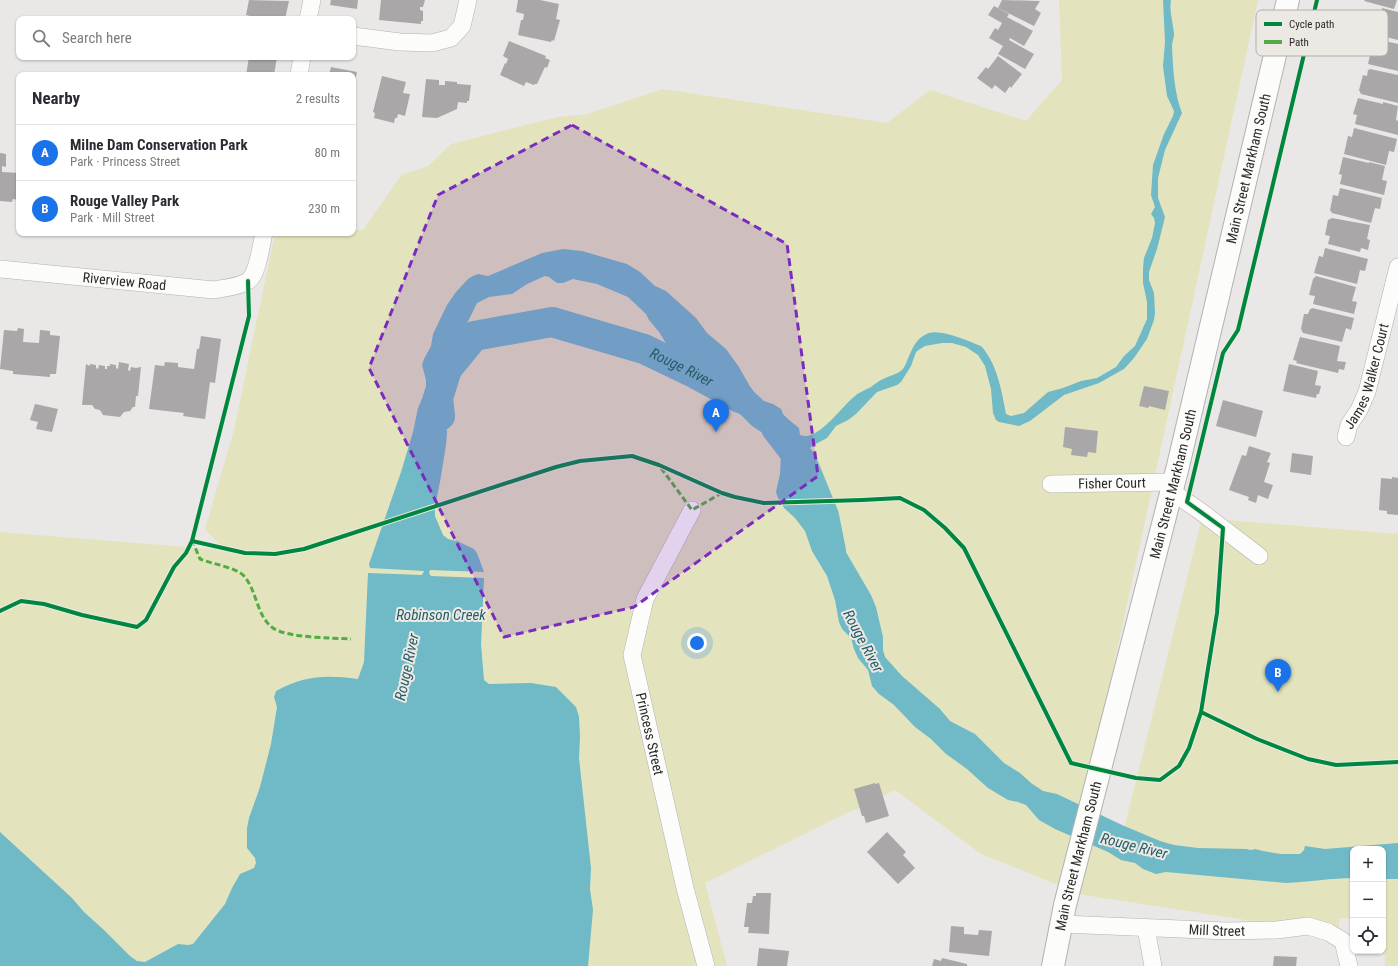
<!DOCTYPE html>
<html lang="en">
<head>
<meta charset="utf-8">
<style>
  :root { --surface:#fff; --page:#f2f2f3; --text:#2b2b33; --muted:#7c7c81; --line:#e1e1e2; --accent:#1a73e8 }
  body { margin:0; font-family:"Roboto Condensed",sans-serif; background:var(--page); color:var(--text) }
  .controls { position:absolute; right:12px; bottom:12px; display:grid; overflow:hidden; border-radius:8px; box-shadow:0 1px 3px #0004 }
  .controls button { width:36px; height:36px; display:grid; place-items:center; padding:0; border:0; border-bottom:1px solid var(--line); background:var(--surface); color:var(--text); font:20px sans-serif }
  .you { position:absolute; left:697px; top:643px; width:14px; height:14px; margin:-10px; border:3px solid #fff; border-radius:50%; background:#1a73e8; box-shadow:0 0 0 6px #1a73e833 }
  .badge { display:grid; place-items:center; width:26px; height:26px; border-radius:50%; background:var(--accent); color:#fff; font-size:13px; font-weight:700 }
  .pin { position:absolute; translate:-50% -33px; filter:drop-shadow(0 1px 2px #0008) }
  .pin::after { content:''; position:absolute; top:21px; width:14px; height:12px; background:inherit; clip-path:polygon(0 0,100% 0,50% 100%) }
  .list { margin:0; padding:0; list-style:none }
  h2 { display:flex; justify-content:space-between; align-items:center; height:52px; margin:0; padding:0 16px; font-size:17px }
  h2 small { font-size:13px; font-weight:400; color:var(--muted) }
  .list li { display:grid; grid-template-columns:26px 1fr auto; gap:12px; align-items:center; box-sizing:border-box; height:56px; padding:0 16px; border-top:1px solid var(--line) }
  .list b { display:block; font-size:15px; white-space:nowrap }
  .list p { margin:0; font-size:13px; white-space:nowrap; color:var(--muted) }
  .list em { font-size:13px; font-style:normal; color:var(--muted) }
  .icon { flex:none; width:22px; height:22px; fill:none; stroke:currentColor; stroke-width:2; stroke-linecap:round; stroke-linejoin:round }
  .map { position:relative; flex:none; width:1398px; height:966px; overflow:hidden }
  .search { position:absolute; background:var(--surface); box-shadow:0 1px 3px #0004; left:16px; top:16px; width:340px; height:44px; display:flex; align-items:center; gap:10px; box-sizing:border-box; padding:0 14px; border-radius:8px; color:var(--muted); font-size:15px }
  .panel { position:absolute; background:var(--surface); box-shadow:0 1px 3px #0004; left:16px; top:72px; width:340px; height:164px; border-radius:8px }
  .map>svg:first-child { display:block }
</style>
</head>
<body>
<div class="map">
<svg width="1398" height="966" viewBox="0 0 1398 966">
  <rect width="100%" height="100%" fill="#eae8e6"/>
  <path fill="#e3e4be" d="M1059,0H1258L1110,683L1074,826L1120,844L1202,518L1398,534V966H1385L1384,922H1383V849H1353V919L1340,918L1337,942L1298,928L1083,895L981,854L895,790L859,808L857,810H853L705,883L727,966H0V532L224,550L205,529L234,430L275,233H353V230H363L401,175L428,166L451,144L558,117L587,114L663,89L887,123L930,90L1026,121L1062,80Z"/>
  <path fill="#70b9c6" d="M1163,0H1171C1169,12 1173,22 1174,34C1174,38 1172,42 1172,46C1173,68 1174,92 1182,113L1165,150L1158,178V198L1165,217L1157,249L1149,272V280L1154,293L1155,313L1154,320L1147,339L1134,358L1124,369L1099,383L1064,395L1030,421L1019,426L999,422L996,420L993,413L991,389L985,366L978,355L966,347L952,343H942L925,346L920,349L916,352L911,366L901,382L897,385L877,392L856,414L848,420L836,426L827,438L812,446L802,458L800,462L801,478L806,494L816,506L828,514L835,522L843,547L871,595L876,607L883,637V650L885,657L902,676L940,709L950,721L975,734L1004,763L1020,773L1031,783L1043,791L1057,794L1122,825L1160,841L1174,845L1198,848L1246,849L1251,850L1255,849L1263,851L1281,854H1300L1304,850L1305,846L1325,849L1398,843V879H1383V849H1353V878C1331,878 1309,882 1286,883L1166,872L1156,874L1143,869L1135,863L1121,860L1108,852L1055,829L1039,820L1026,805L1018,802L1008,800L988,788L967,769L946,754L931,739L915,727L894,705L879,694L872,686L868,670L858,658L854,649L851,638L842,629L839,622L835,600L827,576L812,551L805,531L795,518L784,508L778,498L776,492L780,474L781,454L774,440L752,426L741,415L733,409L691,364L667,345L659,332L649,320L646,314L628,297L597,284L573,279L563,283H557L549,277L545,276L527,284L512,294L489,297L477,303L448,362L445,377L444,402L447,432L446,445L440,482L435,506V516L443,535L448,539L457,541L474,549L477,553L484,572L430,570L429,573L431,576L484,578L481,644L484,680L489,684L531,683L556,687L576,707L579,717L580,737L579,758L591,868L590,889L593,910L588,966H0V832L72,898L84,912L104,930L130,956L137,961L145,962L178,944L188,945L193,944L225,904L232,888L240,874L254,868L256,863L255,858L247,848V828L249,818L260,787L271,744L277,707L274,697L276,691C306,675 326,675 358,679L364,662L368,573L422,575L424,571L370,568L369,564L401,472L413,432L418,408L426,389V380L422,365L424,359L431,346L433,334L447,305L456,292L468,279L473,276L478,274L488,276L542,253L563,249L582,251L627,264L640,272L655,286L666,291L696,318L707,333L726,349L739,367L752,390L764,401L773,404L781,409L784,416L799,428L800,435C817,443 842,406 855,396C859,392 866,390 871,387C874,385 877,382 881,380C888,376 897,375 903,369C904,367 906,364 907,361C912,350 915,338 929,333C942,329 968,341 981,346C997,363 1002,392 1006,414L1011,416L1024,413L1048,392L1063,388L1081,381L1097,378L1116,367L1124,356L1135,346L1147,319V302L1143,283V268L1144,258L1152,238L1155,223L1154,218L1151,214L1155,207L1151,195L1153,165L1164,134L1173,116L1174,111L1167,96L1163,66L1165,42Z"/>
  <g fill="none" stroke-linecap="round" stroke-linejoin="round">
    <g stroke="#70b9c6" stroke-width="30">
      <path id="s1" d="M440,416L438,398L447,369L474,336L552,322L644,349L696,374L740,398"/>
      <path d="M776,428L802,462L824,516L831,551"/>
    </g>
  </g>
  <path fill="#a9a7a7" d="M249,0L289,1L285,19H260V18L246,15Z
    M331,0H358L357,9L330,5Z
    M381,0H425L423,7H420V10L423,11V21H421V24L379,20Z
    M518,0H540L559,4L556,19L560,20L554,41L552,40L551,42L518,35L521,20H523L524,14L516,12Z
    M1002,0L1040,1L1035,9L1041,13L1034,26L998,8Z
    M1365,0H1397L1394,9L1364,1Z
    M994,6L1009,14L1007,17L1033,31L1024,46L1010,38L1009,40L1034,54L1025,69L998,54L1003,46L989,38L995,28L998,30L1002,23L988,15Z
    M1382,8L1398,12V40L1373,34L1371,30L1374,15L1379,17L1380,10H1382Z
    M1371,38L1398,44V71L1368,64L1370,55L1367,54Z
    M509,41L546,56L545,58L550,60L547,68L545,67L537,84H535L534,85L526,82L524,86L500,75L505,63L506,64L508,59L503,56Z
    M998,56L1022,74L1011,88L1010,86L1005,93L995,85L992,89L977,78L986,67L988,69Z
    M249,57H277L274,75H246Z
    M331,67L357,72L354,87L353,75H329Z
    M1370,69L1398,75V103L1361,94L1359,90L1363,75L1367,76L1368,70H1369Z
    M382,76L406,82L403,93L410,94L405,116L398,114L397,118H395L394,123L374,118L375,113L373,112Z
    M426,79L439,80V85H445V81L457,82V84L471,85L469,101H467V103L458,102L457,109L437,118L422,117Z
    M1358,98L1383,104V102L1398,106L1396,120L1398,121V135L1355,124L1357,115L1353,114Z
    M1354,128L1397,139L1394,152L1389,151L1386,165L1344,154L1348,136L1352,137Z
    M0,153L6,154V167L2,166V172L19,173V200L13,199L12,202L0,201Z
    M1343,157L1369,163V162L1385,166L1382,180L1387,181L1384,195L1340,184L1342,175L1339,174Z
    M1340,188L1382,198L1380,209L1375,208L1371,223L1332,213L1330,210L1333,195L1338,196Z
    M1332,218L1370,225L1367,239L1370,240L1368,250L1361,248L1360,252L1328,244L1330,236L1325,235L1328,220Z
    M212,233H236V236L212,234Z
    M1325,248L1368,259L1365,271L1360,270L1357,284L1314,273L1319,256L1323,257Z
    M1316,276L1356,287L1352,301L1357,302L1354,314L1313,304L1315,296L1309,295L1313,279Z
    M1312,308L1354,318L1351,330L1346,328L1342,342L1303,333L1301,329L1304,314H1308L1310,309H1311Z
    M18,328L24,329L23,342L39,343L40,330L50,331V335L60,336L56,374H50V377L13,374V371L0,369L4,330L17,331Z
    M201,336L221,339L215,383L210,382L205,419L183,416L184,413L149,409L155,365L164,366L165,362L178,363V367L194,369L197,349H199Z
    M1300,337L1340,346L1337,361L1346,362L1344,370L1339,369L1338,373L1296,363L1297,361L1293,360Z
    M119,362L129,364L128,370L130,371L131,367L136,368L141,367L138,396H136L135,407H133L130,411L124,412L120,417L103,415L100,410L95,409L92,405H82L86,364L90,366V364L96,365V368L98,369L99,365L105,366V369H107V366H110V364L116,365V368L118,369Z
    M1289,364L1318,371L1315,385L1321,386L1319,394H1317L1316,398L1283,391Z
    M1144,386L1169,391L1165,410L1149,406L1148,408L1139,406Z
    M1223,400L1263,411L1256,437L1216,426Z
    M35,404L58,409L52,432L36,429L38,422L30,420Z
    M1065,427L1098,431L1096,453L1088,452L1087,457L1071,455L1072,449L1063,447Z
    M1249,446L1271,453L1267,462L1270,463L1264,482L1273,485L1268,499L1258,495L1256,503L1248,500L1249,497L1229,490L1242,455L1246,456Z
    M1292,453L1313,456L1311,475L1290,472Z
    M1392,477L1398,478V515L1387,514V511L1379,510L1381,478L1392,479Z
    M875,783V784L879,783L889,816L866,823L864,816H862L854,789Z
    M887,832L906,852L903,855L915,868L898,884L867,852Z
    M756,893H771L769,934L748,933L749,927H744L747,903H752L753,896H756Z
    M951,926L964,927V934L978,935L979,930L992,931L989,956L949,952Z
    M759,948L789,951L787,966H757Z
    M1274,956L1297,957L1296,966H1273Z
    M942,958L967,964V966H932L934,959L941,961Z"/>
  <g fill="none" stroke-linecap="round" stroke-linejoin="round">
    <g stroke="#b2b1b0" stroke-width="18">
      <g id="minor">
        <path d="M308,19L312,0"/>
        <path d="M353,36L400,42L432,43L451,38L462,26L468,0"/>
        <path d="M299,75L302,57"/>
        <path id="s2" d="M0,269L214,290C224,288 239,287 248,281C258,274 261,245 264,233"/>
        <path id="s3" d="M1346,437L1349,425L1359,410L1367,392L1398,267"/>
        <path id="s4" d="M1051,484L1174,482"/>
        <path d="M1171,491L1200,511L1259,556"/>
        <path id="s5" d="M692,510L645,599L632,655L685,888L706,966"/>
        <path id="s6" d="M1062,924L1227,931L1277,930L1308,926L1328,932L1343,941L1349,966"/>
        <path d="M1146,928L1153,966"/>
      </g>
    </g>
    <g stroke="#b2b1b0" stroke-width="24">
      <g id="primary">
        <path id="s7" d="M1053,966L1065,905L1178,466L1288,0"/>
      </g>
    </g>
    <use href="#minor" stroke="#fcfcfb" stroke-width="17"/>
    <use href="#primary" stroke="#fcfcfb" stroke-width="22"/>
    <path stroke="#54ab44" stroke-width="3" stroke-dasharray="6 3" stroke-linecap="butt" d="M661,468L692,510L722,493
      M192,540L200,559C212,564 234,567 243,575C257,589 256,616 273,628C287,638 333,638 351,639"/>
    <g stroke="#ece9e4" stroke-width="6">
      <path id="cycleway" d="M192,541L249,316L248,281
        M0,611L21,601L44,604L82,615L137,627L146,620L174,567L186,553L192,541L245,553L275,554L304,549L556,467L580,461L632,456L659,465L722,493L735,497L764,503L862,500L900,498L924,510L945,528L964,548L1071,763L1136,778L1160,780L1179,766L1189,748L1201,712L1217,613L1223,528L1187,502L1223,353L1238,330L1317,0
        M1201,712L1257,739L1308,759L1336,765L1398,762"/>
    </g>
    <use href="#cycleway" stroke="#00873e" stroke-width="4"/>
  </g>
  <path fill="#7b2cbf" fill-opacity="0.2" stroke="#7b2cbf" stroke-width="3" stroke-dasharray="8 5" stroke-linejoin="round" d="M572,125L787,244L818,476L634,607L504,637L369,368L438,195Z"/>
  <g text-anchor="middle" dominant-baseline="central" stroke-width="4" stroke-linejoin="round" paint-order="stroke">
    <g font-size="14" fill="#2b2a28" stroke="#ece9e4">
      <text stroke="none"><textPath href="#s7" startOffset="821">Main Street Markham South</textPath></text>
      <text stroke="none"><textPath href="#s2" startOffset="125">Riverview Road</textPath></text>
      <text stroke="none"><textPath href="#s3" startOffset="65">James Walker Court</textPath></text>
      <text stroke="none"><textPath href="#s4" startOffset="61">Fisher Court</textPath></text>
      <text stroke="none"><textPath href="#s7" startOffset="497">Main Street Markham South</textPath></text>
      <text stroke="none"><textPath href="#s5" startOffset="239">Princess Street</textPath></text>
      <text stroke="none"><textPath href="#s7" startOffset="113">Main Street Markham South</textPath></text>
      <text stroke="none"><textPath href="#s6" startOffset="155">Mill Street</textPath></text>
    </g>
    <g font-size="15" font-style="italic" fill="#255e69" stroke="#ece9e4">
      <text stroke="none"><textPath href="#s1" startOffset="308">Rouge River</textPath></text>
      <text x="441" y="615">Robinson Creek</text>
      <text transform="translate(863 641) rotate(62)">Rouge River</text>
      <text transform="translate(407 667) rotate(-78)">Rouge River</text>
      <text transform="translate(1134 846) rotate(14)">Rouge River</text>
    </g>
  </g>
  <rect x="1256" y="10" width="132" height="46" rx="6" fill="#ece9e4" stroke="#b2b0ac" stroke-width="1"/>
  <rect x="1264" y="22" width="18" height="4" fill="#00873e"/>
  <rect x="1264" y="40" width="18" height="4" fill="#54ab44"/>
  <g font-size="11" fill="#2b2a28">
    <text x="1289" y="28">Cycle path</text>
    <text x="1289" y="46">Path</text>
  </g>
</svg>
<div class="controls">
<button>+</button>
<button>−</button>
<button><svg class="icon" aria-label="locate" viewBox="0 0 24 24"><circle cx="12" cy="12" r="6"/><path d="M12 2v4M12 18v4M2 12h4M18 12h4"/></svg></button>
</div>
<div class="you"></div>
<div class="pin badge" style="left:716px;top:432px">A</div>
<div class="pin badge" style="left:1278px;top:692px">B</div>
<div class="search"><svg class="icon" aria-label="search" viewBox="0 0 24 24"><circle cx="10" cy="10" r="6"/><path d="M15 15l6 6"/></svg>Search here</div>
<section class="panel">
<h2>Nearby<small>2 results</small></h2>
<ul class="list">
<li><span class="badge">A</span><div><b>Milne Dam Conservation Park</b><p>Park · Princess Street</p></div><em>80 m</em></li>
<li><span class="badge">B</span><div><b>Rouge Valley Park</b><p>Park · Mill Street</p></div><em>230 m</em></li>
</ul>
</section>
</div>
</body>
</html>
